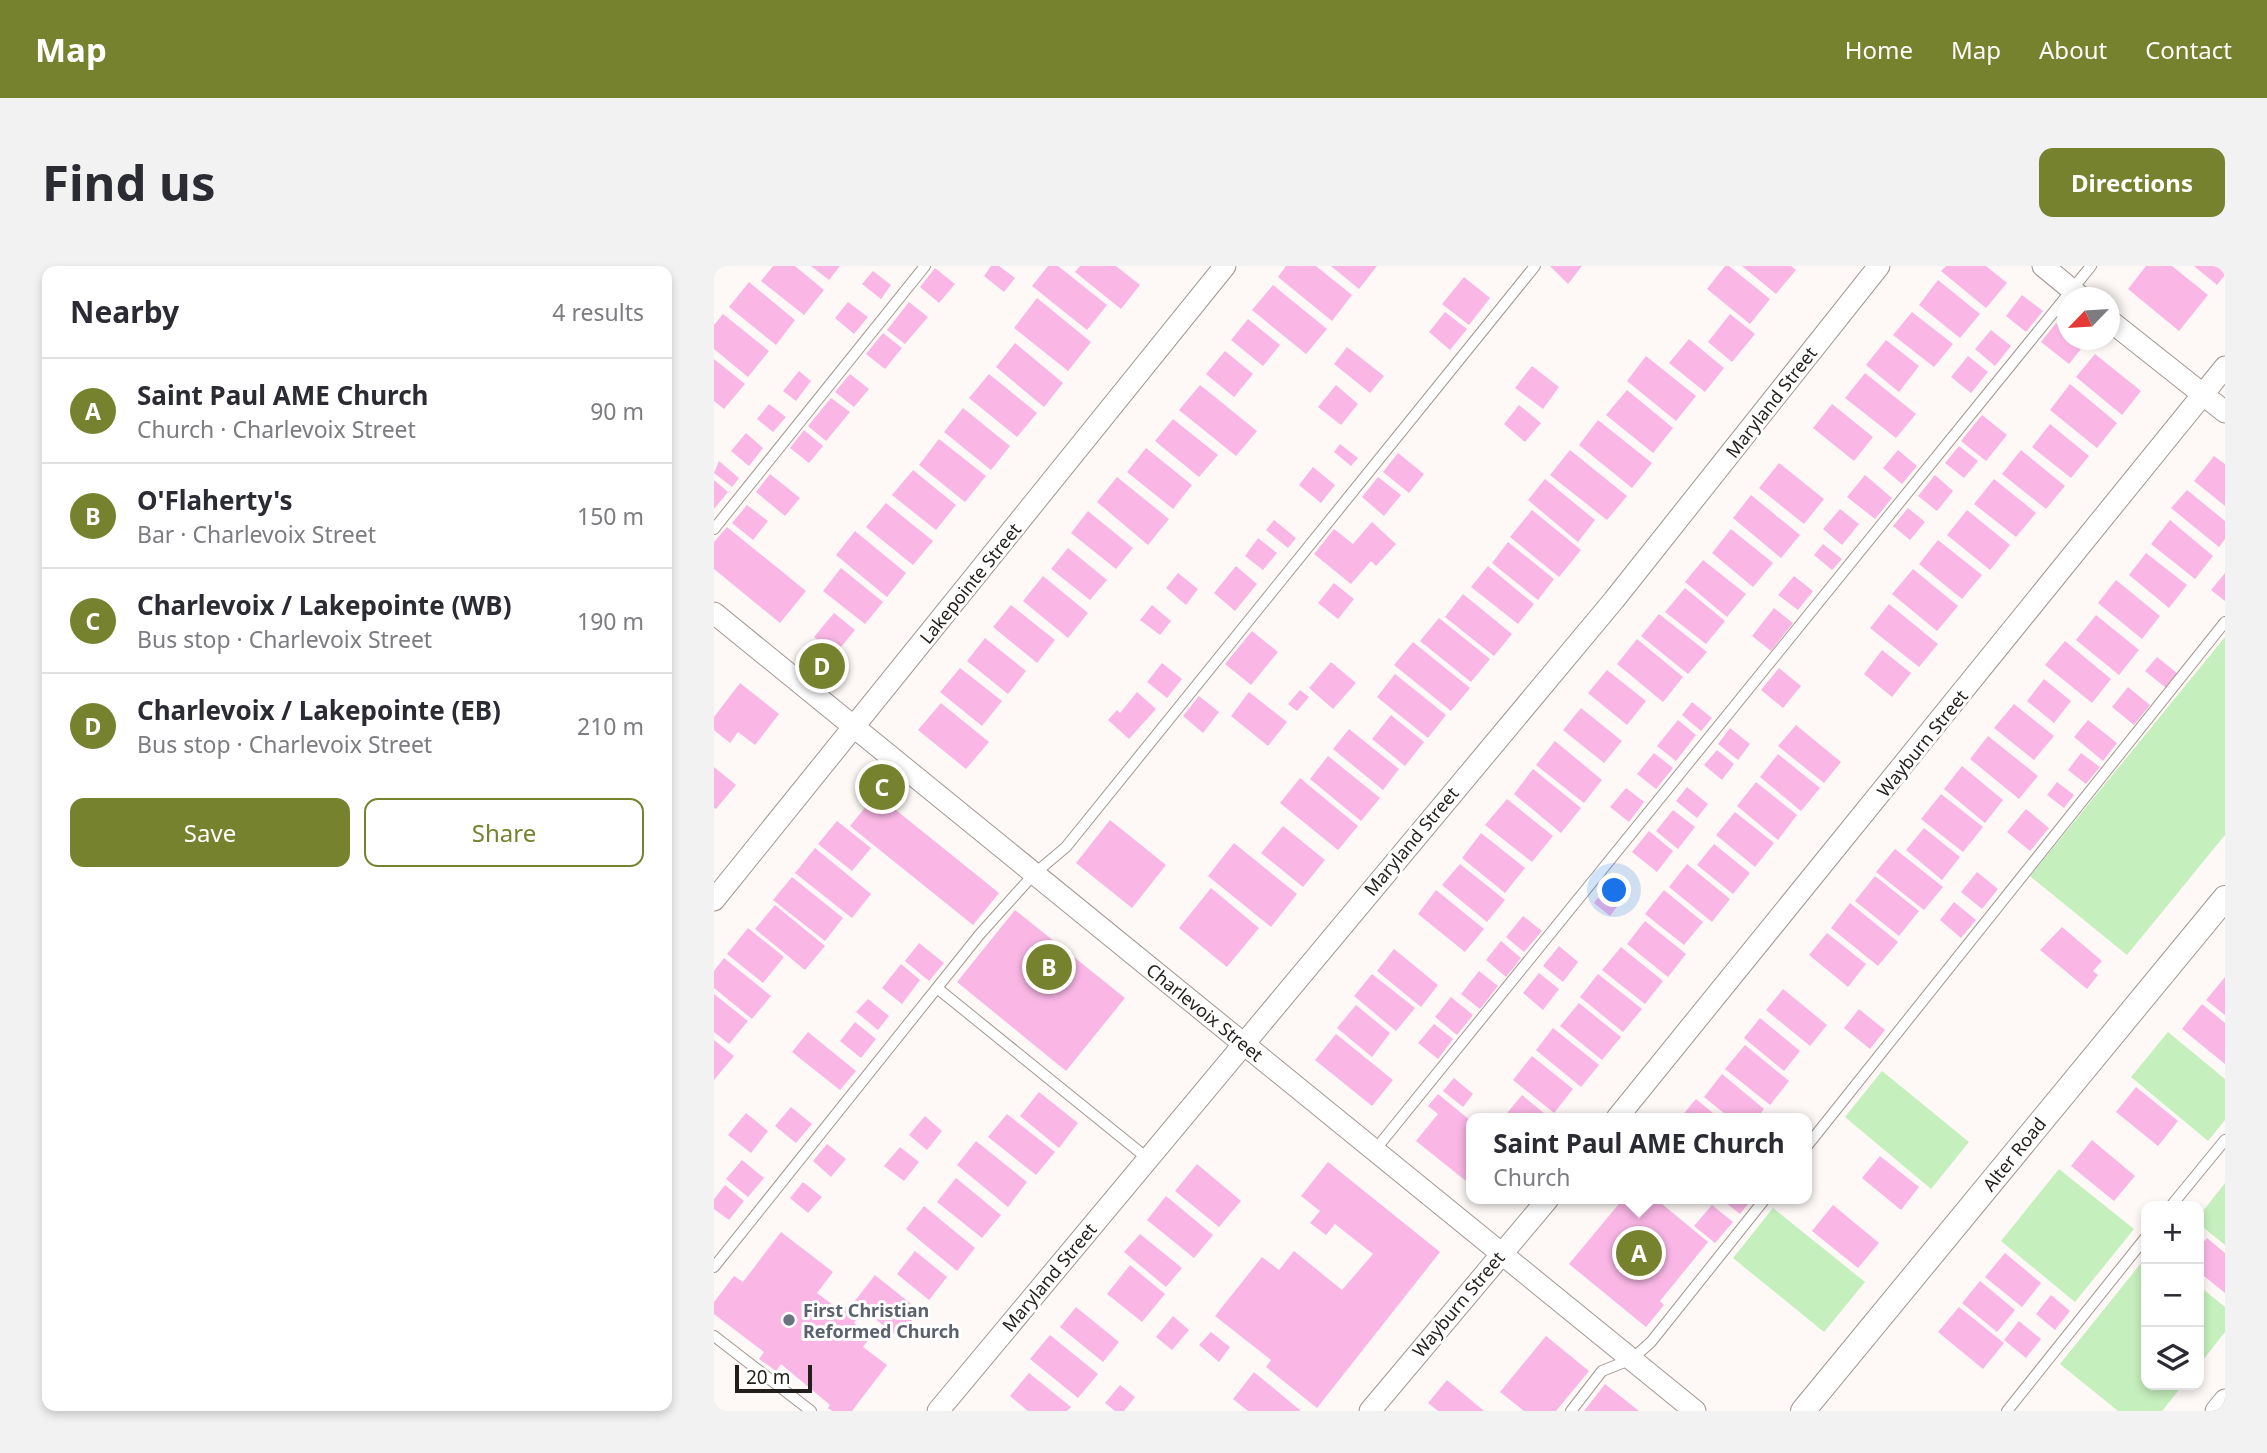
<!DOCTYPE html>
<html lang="en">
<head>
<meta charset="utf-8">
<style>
  :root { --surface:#fff; --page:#f2f2f3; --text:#2b2b33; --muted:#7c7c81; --line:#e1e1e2; --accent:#77822f }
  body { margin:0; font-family:"Noto Sans",sans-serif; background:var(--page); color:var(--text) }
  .controls { position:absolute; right:21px; bottom:21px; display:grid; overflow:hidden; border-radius:14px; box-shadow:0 4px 10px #0003 }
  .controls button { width:63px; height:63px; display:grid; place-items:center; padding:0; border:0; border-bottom:2px solid var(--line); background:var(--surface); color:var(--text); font:35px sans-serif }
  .compass { position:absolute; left:1343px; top:21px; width:63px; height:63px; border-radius:50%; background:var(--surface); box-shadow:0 4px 10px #0003; rotate:245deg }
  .scale { position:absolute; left:21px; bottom:18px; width:77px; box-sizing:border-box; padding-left:7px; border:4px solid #221e1b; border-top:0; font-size:19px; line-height:24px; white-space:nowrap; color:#221e1b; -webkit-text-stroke:5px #fff; paint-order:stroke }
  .you { position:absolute; left:901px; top:625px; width:24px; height:24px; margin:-18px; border:5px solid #fff; border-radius:50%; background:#1a73e8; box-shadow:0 0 0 10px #1a73e833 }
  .badge { display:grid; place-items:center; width:46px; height:46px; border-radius:50%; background:var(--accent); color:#fff; font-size:23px; font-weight:700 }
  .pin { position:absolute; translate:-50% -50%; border:4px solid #fff; box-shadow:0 2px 7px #0006 }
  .popup { position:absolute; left:752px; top:847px; width:346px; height:91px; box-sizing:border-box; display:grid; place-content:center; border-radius:14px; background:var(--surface); filter:drop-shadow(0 2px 5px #0005); font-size:23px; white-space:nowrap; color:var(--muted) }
  .popup b { font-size:26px; color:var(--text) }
  .popup::after { content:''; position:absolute; left:50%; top:100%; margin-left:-14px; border:14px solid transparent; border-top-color:var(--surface) }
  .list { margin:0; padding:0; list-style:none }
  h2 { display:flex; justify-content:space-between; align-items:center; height:91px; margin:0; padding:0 28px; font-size:30px }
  h2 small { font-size:23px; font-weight:400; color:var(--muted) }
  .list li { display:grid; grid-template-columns:46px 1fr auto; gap:21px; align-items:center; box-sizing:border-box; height:105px; padding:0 28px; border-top:2px solid var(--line) }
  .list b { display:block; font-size:26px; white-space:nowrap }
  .list p { margin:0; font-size:23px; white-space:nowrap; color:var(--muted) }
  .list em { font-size:23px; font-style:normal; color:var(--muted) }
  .actions { display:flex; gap:14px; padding:21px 28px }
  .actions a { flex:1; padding:16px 0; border:2px solid var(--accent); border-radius:14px; text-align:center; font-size:24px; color:var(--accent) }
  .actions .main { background:var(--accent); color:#fff }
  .icon { flex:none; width:38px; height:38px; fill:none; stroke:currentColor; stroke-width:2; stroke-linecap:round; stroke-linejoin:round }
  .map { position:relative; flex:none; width:1511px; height:1145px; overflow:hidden; border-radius:14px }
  header { display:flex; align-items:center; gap:42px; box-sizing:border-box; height:98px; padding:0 35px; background:var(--accent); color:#fff }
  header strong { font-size:33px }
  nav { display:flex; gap:38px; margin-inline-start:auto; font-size:24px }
  .intro { display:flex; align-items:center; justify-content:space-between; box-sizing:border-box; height:168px; padding:0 42px }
  h1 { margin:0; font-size:49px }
  .button { padding:18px 32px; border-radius:14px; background:var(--accent); color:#fff; font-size:24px; font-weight:700 }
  main { display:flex; gap:42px; padding:0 42px }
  aside { flex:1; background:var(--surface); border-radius:14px; box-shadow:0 4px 10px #0003 }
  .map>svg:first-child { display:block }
</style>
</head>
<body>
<header>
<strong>Map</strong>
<nav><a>Home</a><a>Map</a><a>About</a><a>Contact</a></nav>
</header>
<div class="intro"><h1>Find us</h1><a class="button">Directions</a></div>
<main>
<aside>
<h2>Nearby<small>4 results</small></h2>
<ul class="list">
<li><span class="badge">A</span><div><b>Saint Paul AME Church</b><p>Church · Charlevoix Street</p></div><em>90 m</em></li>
<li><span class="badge">B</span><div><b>O'Flaherty's</b><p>Bar · Charlevoix Street</p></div><em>150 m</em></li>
<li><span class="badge">C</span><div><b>Charlevoix / Lakepointe (WB)</b><p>Bus stop · Charlevoix Street</p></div><em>190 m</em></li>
<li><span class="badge">D</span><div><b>Charlevoix / Lakepointe (EB)</b><p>Bus stop · Charlevoix Street</p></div><em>210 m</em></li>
</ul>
<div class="actions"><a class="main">Save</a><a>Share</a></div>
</aside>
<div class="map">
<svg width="1511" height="1145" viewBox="0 0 1511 1145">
  <rect width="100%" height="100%" fill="#fef9f6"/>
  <path fill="#c5efbc" d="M1511,371V569L1413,689L1316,610Z
    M1454,766L1511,813V854L1494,875L1417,811Z
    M1168,805L1255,876L1217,923L1131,851Z
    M1345,903L1420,963L1361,1036L1287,975Z
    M1511,917V979L1485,958V950Z
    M1059,942L1151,1016L1110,1066L1019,992Z
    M1432,991V1119H1469L1448,1145H1404L1346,1098Z
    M1485,1020L1511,1041V1066L1485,1099Z"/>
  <path fill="#fab7e6" d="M59,0H81L110,24L90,49L47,15Z
    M97,0H126L115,14Z
    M277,0H285L301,12L290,26L270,10Z
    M334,0H344L393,39L373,64L318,20Z
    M366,0H402L426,19L407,43L361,6Z
    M572,0H602L638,29L618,55L564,11Z
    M617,0H663L645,23Z
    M836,0H868L854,18Z
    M1011,0H1015L1056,33L1036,58L993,23Z
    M1028,0H1077L1082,4L1062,28Z
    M1232,0H1272L1293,17L1272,42L1227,5Z
    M1432,0H1458L1494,29L1465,65L1414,23Z
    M1480,0H1511V9L1503,19Z
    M221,2L241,18L225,37L206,21Z
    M159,5L177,19L167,33L148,18Z
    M750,11L776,32L755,59L728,38Z
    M1224,14L1266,48L1246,72L1205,39Z
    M35,16L81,54L62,79L15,41Z
    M559,19L613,63L592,88L538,44Z
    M1308,29L1329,45L1312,66L1292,50Z
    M323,32L377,76L354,105L300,62Z
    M134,36L154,51L140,68L121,52Z
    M195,36L214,51L191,78L173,64Z
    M731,46L753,63L736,84L715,66Z
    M1198,46L1239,78L1220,101L1179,69Z
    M9,48L55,85L34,111L0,83V59Z
    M1016,48L1041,68L1018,96L994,76Z
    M534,53L566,79L549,100L517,74Z
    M1342,57L1353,66V74H1363L1370,79L1355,98L1327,76Z
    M1277,64L1297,80L1281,100L1261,83Z
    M169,67L188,82L171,103L152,88Z
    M975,73L1010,102L991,126L955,97Z
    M1172,74L1205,100L1185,126L1152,99Z
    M301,77L349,117L330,141L282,101Z
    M633,81L670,110L656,127L620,98Z
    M511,85L539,108L520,131L492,108Z
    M1381,88L1427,125L1408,149L1362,111Z
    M932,90L982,130L962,155L913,115Z
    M1254,90L1274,106L1257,127L1237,111Z
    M0,93L31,118L10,143L0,135Z
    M818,100L845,121L829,143L801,122Z
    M85,105L97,115L82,135L69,125Z
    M1151,107L1202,148L1182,172L1131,132Z
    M136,108L155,123L140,141L121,126Z
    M275,108L323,147L303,171L255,132Z
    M1356,118L1403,157L1383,182L1336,144Z
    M486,119L543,165L522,190L465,144Z
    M622,119L644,138L627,159L604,141Z
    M913,124L959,162L939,187L892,149Z
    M117,132L136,146L112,175L94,160Z
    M55,138L72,151L59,166L43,153Z
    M1118,138L1159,171L1140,195L1099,162Z
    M805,139L827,157L811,176L790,158Z
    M249,142L296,180L277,204L230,166Z
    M1268,149L1293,169L1272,195L1247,175Z
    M459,153L504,189L485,211L441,175Z
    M884,154L938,197L918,222L865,179Z
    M1336,158L1375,190L1357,212L1318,181Z
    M90,164L109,180L95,197L76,182Z
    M32,167L49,182L35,200L17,185Z
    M225,173L272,210L251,236L205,199Z
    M626,178L644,192L637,200L620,186Z
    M1245,180L1264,195L1250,212L1231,197Z
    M432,182L478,219L459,243L413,206Z
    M856,184L913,230L893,254L836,209Z
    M1184,184L1203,200L1188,218L1169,202Z
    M1307,184L1351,220L1332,243L1288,208Z
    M684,187L710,208L695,227L669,206Z
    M1500,190L1511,198V240L1480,215Z
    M5,195L25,212L18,221L0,207Z
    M1065,197L1110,233L1090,258L1045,222Z
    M599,201L621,219L607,237L585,219Z
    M199,204L242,239L222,264L178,229Z
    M56,208L86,232L71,250L42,226Z
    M1151,209L1178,232L1161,253L1133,231Z
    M1221,209L1239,225L1223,245L1204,230Z
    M403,211L455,253L434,279L383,236Z
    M664,211L687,229L670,250L648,231Z
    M831,213L881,254L864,276L814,234Z
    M1280,213L1322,247L1302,271L1260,238Z
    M0,214L14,226L0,243Z
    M1473,224L1511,255V273L1505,281L1457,242Z
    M1037,229L1086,269L1067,292L1019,252Z
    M172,237L219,275L199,299L152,261Z
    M33,239L54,255L39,274L18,257Z
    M1194,242L1211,256L1196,274L1179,260Z
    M1126,243L1145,258L1128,279L1109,263Z
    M818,244L867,284L845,311L796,271Z
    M1253,244L1296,279L1276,304L1233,269Z
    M374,245L419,282L402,303L357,267Z
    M560,254L582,272L574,282L552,264Z
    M1456,254L1499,290L1481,313L1437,278Z
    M658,256L682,278L662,300L657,295L637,318L600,288L620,263L639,278Z
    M13,261L92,325L66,357L0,303V276Z
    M1017,263L1059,297L1039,321L998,287Z
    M141,265L192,307L173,331L122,289Z
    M544,272L563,287L549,304L531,290Z
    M1224,274L1268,309L1248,333L1205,298Z
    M794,276L840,313L824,334L778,297Z
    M1109,278L1128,293L1118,304L1100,289Z
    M354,282L393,314L376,334L337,303Z
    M1432,287L1473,319L1455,342L1415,309Z
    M989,294L1032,328L1013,351L971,316Z
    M522,300L543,318L521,345L500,327Z
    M774,300L820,338L804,358L757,321Z
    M127,302L169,336L151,358L109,325Z
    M1199,303L1244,340L1223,365L1178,328Z
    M464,307L484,323L472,339L452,322Z
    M1511,307V335L1497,324Z
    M329,310L374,347L354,372L309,335Z
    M1080,310L1099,325L1084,344L1064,329Z
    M1402,314L1446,350L1428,373L1384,337Z
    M620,317L640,333L624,353L604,337Z
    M971,322L1011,355L992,378L951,346Z
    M749,328L798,368L780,390L731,351Z
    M1175,338L1224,378L1205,401L1156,362Z
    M297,339L341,374L323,397L279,361Z
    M438,339L457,355L446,369L426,354Z
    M1060,342L1079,357L1057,385L1038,370Z
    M120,347L141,364L121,388L100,371Z
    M945,348L993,386L974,408L927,370Z
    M1382,349L1425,384L1405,409L1362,374Z
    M725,352L776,393L757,416L706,375Z
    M538,365L564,386L537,419L511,398Z
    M271,372L312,405L294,428L253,395Z
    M923,373L969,411L949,436L903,398Z
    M1351,375L1397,413L1378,437L1331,399Z
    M699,376L756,422L737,445L680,399Z
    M1168,384L1197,407L1178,431L1150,408Z
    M1443,391L1463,407L1452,422L1431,405Z
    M617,396L642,417L619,443L595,422Z
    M448,397L468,413L453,432L433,416Z
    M246,402L288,435L268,460L226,426Z
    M1065,402L1087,420L1069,442L1047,424Z
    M893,404L932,435L913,459L874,427Z
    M681,408L732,449L714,472L663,431Z
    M1330,413L1357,435L1340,457L1313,435Z
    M26,417L65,448L41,479L24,466L16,477L0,464V451Z
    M1414,421L1436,439L1420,459L1398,441Z
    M586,424L595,431L583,445L574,438Z
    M423,426L442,443L415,473L394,454L403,444L406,447Z
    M535,426L573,456L554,480L517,450Z
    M485,430L505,446L489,467L469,450Z
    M978,436L998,452L987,465L968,449Z
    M227,437L275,476L252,503L204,464Z
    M1300,438L1340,470L1320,494L1280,462Z
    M867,442L908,475L890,497L849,464Z
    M677,449L710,476L691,500L658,473Z
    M964,454L982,469L962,495L943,480Z
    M1374,454L1403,477L1389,495L1360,471Z
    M1082,459L1127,496L1110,517L1064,480Z
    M1016,462L1036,478L1024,494L1004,478Z
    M635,463L685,503L669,524L619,483Z
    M1274,470L1324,510L1305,533L1256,493Z
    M841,475L888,514L870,537L822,499Z
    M1003,484L1020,498L1008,514L990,499Z
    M940,487L959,502L942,523L923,508Z
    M1367,487L1386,501L1372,518L1354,504Z
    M1064,488L1106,522L1087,545L1046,511Z
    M614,490L666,532L647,555L596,513Z
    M1248,500L1289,534L1271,557L1230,523Z
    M0,501L22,519L2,543L0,542Z
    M819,503L867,542L847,567L800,528Z
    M586,512L644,560L624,584L566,537Z
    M1042,516L1083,549L1064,574L1023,540Z
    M1343,516L1360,529L1350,542L1333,529Z
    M973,521L994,538L983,552L962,535Z
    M912,522L930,536L915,556L896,541Z
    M162,528L285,627L259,659L136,560Z
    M1227,528L1269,561L1249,586L1207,553Z
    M793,533L839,570L818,596L771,559Z
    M1312,543L1335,562L1316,585L1293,566Z
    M959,544L981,561L964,583L942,565Z
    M1021,546L1060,577L1041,601L1002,569Z
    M396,554L452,599L418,642L362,597Z
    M123,555L157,582L138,605L104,578Z
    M569,560L611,594L589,621L547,587Z
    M1210,562L1246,591L1228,614L1192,584Z
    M935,565L959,585L943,606L918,586Z
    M767,567L811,602L791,627L748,592Z
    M520,577L583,628L557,661L494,610Z
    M1000,578L1036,607L1019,628L983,599Z
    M101,582L157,628L138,652L81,607Z
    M1181,583L1229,621L1210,644L1162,606Z
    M746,598L791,634L773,656L728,619Z
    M973,598L1016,633L998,656L955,621Z
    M1263,606L1284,623L1268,643L1247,626Z
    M1161,610L1205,645L1185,670L1141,635Z
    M78,611L129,652L111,675L59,634Z
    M497,622L545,662L513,701L465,662Z
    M722,624L770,663L751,686L704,648Z
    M890,624L906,637L896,650L880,637Z
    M950,624L989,656L970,679L931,648Z
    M1240,636L1262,654L1247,672L1226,654Z
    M1136,637L1184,676L1164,700L1117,662Z
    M61,639L111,680L91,704L41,663Z
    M301,644L411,732L352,805L243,716Z
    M809,650L828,665L810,686L792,671Z
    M931,655L972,688L954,711L913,678Z
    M1348,661L1388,695L1379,705L1384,709L1373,723L1326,684Z
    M34,662L70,691L49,717L13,688Z
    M1113,667L1152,698L1134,721L1095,689Z
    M787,675L807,692L792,711L772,694Z
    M205,677L230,697L215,715L191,695Z
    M845,680L864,696L849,716L829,700Z
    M907,681L949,715L931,738L888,704Z
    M680,683L724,719L707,741L663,705Z
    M10,692L57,730L38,753L0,722V705Z
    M187,698L206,714L188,738L168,722Z
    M765,705L784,720L766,743L747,728Z
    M825,707L845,723L829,744L809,727Z
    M658,708L701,742L682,765L640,730Z
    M884,708L928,743L909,766L866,731Z
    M1511,711V749L1492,734Z
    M1069,723L1113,759L1096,780L1052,744Z
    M0,728L34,755L15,778L0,766Z
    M737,731L759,749L743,769L721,751Z
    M154,733L175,750L164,764L142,746Z
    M865,737L907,771L888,794L846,760Z
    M1488,738L1511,757V798L1468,763Z
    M642,739L676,767L658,791L623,762Z
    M1145,743L1171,764L1156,783L1130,762Z
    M1046,752L1086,785L1070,805L1030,772Z
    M141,756L162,773L147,792L126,775Z
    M720,758L739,773L724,793L704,777Z
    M839,762L885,799L867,821L822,784Z
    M94,766L142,805L126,824L78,786Z
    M622,768L679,814L658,840L601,794Z
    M0,774L20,790L0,814Z
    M1031,779L1075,815L1056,839L1011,803Z
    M818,790L859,823L840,847L799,814Z
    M1008,808L1050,843L1043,852H1016L990,831Z
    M740,812L759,828L749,841L729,825Z
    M1422,821L1464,855L1444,880L1402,846Z
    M325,826L364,857L345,882L306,850Z
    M724,828L757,855V919L702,875L724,848L714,840Z
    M808,829L836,852H789Z
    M982,833L1005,852H966Z
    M77,841L98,858L82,877L61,860Z
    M32,847L54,865L37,887L14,869Z
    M293,848L341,886L322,909L274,871Z
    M211,850L228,865L213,884L195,869Z
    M1378,874L1421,910L1400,935L1357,900Z
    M262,875L313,916L294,941L243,899Z
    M113,878L132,893L117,911L99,895Z
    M186,881L205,896L190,915L170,900Z
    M1166,890L1205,921L1187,944L1148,912Z
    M28,894L50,912L34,931L12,913Z
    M614,896L726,986L603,1142L552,1101L557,1094L501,1050L548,991L565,1004L580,985L628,1024L659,988L621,958L612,969L596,957L606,945L587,930Z
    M483,898L527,935L505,961L461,925Z
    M242,912L287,949L268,972L223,936Z
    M89,916L108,931L94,947L76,932Z
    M11,919L30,935L15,954L0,943V933Z
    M452,930L499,969L480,992L433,954Z
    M909,933H942L994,976L946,1035L950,1039L932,1061L855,998Z
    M1007,933H1038L1026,948Z
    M998,939L1019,956L1001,977L980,960Z
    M1119,939L1165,977L1144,1002L1098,965Z
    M210,940L261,982L243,1005L192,963Z
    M67,966L119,1006L103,1027L127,1045L130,1040L144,1051L140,1057L157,1070L149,1081L173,1099L138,1145H118L114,1142L116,1139L67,1098L62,1105L45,1093L50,1086L0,1048V1036L20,1010L29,1016Z
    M426,968L468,1002L452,1021L410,986Z
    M1493,972L1511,987V1027L1485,1006V982Z
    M201,985L233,1011L215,1034L183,1008Z
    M1291,987L1327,1017L1308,1041L1271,1011Z
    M416,999L451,1028L428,1056L393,1028Z
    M161,1009L206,1045L184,1071L140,1036Z
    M1266,1015L1301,1044L1283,1066L1248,1037Z
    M1337,1029L1356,1045L1341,1064L1322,1048Z
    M362,1041L405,1076L389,1096L346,1061Z
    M1245,1041L1290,1077L1269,1103L1224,1066Z
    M459,1050L475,1064L458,1084L442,1071Z
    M1305,1055L1327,1073L1312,1092L1290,1074Z
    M497,1066L516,1081L505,1096L485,1079Z
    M336,1069L384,1108L364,1132L316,1093Z
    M832,1070L875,1105L842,1145H810L786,1126Z
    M540,1106L587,1145H534L519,1133Z
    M315,1107L357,1141L353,1145H314L296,1130Z
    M733,1114L770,1145H724L714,1137Z
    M891,1118L925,1145H870Z
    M406,1119L421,1131L410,1145H401L391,1137Z"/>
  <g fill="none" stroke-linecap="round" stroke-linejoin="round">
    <g stroke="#a29790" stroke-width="12">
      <path id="service" d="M0,263L211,0
        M223,722L433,892
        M1093,880L1511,356
        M661,884L1377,0
        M1457,940L1511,874
        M0,1001L266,668L320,608L352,581L821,0
        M0,1070L97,1145
        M857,1145L888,1105L918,1093L937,1076L1051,933
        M1293,1145L1432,971"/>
    </g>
    <g stroke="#a29790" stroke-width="23">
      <path id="minor" d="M1329,0L1368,32
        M1395,54L1511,146
        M0,347L981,1145
        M0,634L511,0
        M903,852L1511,101
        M224,1145L900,334L1165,0
        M656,1145L834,933
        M1502,1145L1511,1134"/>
    </g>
    <g stroke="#a29790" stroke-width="26">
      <path id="tertiary" d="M1089,1145L1511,632"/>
    </g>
    <use href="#service" stroke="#fff" stroke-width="10"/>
    <use href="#minor" stroke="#fff" stroke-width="21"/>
    <use href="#tertiary" stroke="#fff" stroke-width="24"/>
  </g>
  <circle fill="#6b7280" stroke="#fff" stroke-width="2.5" cx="75" cy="1054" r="7"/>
  <g text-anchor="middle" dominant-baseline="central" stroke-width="6" stroke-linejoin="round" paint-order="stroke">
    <g font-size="18" fill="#221e1b" stroke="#fff">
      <text transform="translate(1057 136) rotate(-52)">Maryland Street</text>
      <text transform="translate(256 317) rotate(-51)">Lakepointe Street</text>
      <text transform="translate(1208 477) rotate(-51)">Wayburn Street</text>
      <text transform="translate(697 575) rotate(-50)">Maryland Street</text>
      <text transform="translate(491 746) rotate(39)">Charlevoix Street</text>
      <text transform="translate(1300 888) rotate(-51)">Alter Road</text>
      <text transform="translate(335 1011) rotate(-50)">Maryland Street</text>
      <text transform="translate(744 1038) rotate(-50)">Wayburn Street</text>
    </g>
    <g font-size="18" font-weight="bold" fill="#5b616d" stroke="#fff" text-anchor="start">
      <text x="89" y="1044">First Christian<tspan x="89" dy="21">Reformed Church</tspan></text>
    </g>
  </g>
</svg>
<div class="controls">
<button>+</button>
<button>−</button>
<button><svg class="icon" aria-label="layers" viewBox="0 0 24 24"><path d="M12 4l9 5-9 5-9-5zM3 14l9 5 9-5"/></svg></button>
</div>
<svg class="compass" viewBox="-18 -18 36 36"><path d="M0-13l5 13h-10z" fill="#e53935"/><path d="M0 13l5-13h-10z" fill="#7c7c81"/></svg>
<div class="scale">20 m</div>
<div class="you"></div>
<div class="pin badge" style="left:925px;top:987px">A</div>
<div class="popup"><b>Saint Paul AME Church</b>Church</div>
<div class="pin badge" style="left:335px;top:701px">B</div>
<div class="pin badge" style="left:168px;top:521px">C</div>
<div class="pin badge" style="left:108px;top:400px">D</div>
</div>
</main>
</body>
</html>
